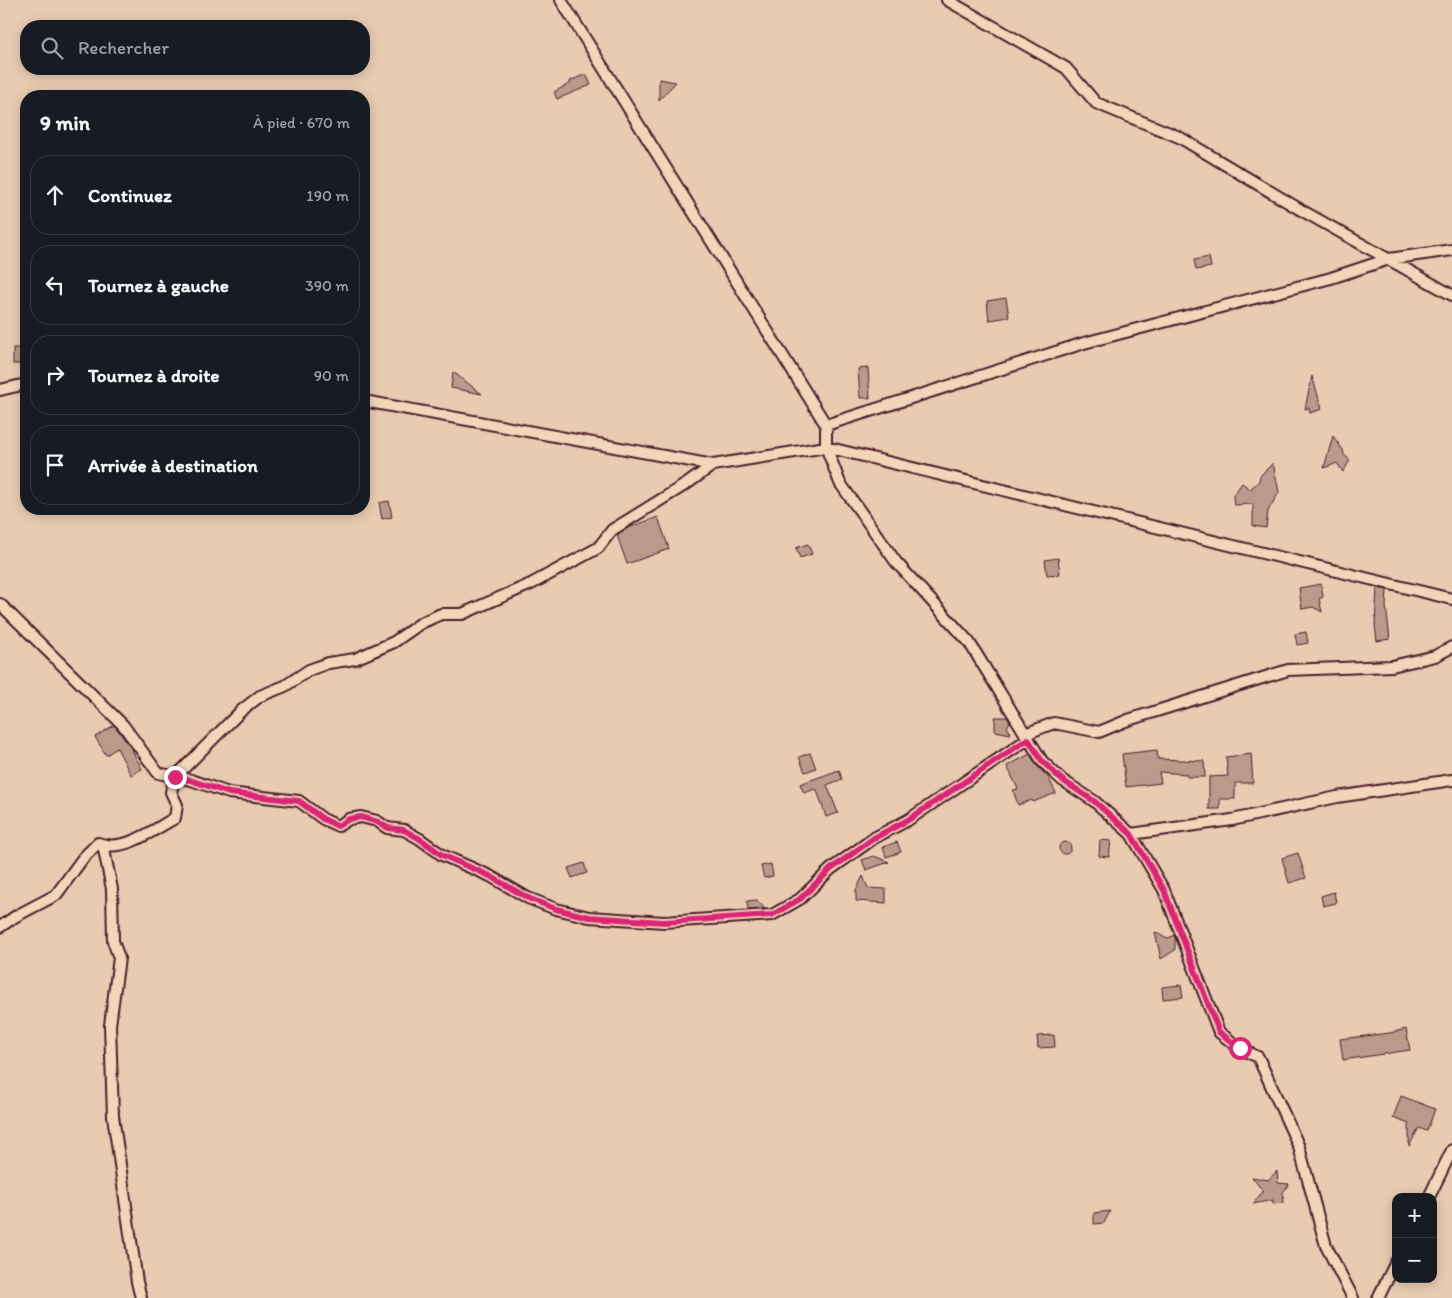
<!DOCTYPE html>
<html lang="fr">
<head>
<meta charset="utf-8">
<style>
  :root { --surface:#171b24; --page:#242831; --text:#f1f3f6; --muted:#9ea1a6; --line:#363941 }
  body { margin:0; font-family:Itim,sans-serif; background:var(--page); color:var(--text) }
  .controls { position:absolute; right:15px; bottom:15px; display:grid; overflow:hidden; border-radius:10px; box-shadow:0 2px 12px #0003 }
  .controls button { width:45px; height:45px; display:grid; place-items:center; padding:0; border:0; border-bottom:1px solid var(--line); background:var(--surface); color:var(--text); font:25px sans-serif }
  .stop { position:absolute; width:15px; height:15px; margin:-11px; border:4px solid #db2777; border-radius:50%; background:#fff }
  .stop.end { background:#db2777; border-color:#fff; box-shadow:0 1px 5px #0008 }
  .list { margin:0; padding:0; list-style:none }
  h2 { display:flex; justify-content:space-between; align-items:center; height:65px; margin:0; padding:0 20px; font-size:21px }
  h2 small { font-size:16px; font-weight:400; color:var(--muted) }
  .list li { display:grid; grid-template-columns:32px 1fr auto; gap:15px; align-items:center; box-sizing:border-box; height:80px; margin:0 10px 10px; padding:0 10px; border:1px solid var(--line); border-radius:20px }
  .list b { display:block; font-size:19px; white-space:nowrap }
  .list em { font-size:16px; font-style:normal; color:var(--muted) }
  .icon { flex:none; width:28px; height:28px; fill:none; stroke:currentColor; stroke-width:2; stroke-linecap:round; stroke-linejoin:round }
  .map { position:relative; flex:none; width:1452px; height:1298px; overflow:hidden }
  .search { position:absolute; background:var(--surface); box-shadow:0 2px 12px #0003; left:20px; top:20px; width:350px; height:55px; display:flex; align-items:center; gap:12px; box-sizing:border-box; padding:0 18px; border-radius:20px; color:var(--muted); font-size:19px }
  .panel { position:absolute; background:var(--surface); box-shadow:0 2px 12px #0003; left:20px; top:90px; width:350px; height:425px; border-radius:20px }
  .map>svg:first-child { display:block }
</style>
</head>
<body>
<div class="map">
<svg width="1452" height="1298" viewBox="0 0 1452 1298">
  <rect width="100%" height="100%" fill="#e8cbb1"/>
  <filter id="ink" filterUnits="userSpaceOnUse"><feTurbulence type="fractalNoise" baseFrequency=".02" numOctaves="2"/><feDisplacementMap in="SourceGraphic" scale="10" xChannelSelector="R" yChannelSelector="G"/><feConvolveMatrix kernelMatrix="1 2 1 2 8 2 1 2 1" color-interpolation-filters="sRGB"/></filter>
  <g filter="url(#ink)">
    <path fill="#bb9a8c" stroke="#4a1f2b" d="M586,74L591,85L557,99L554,92L571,83L570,81Z
      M659,79L676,82L659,100Z
      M1209,257L1211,267L1196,270L1194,260Z
      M1006,298L1009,317L989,320L987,301Z
      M13,348H24V364H13Z
      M868,368L870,398H860L858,369Z
      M453,372L482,394L451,388Z
      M1312,376L1322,409L1310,413L1309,408L1305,409Z
      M1333,436L1343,450L1344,455L1350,460L1343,472L1337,463L1324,468Z
      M1273,463L1279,492L1268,511L1266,528L1253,526V504L1234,505L1233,496L1242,483L1250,489L1259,481L1260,476Z
      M389,501L392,517L382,519L379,503Z
      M658,517L669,549L627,564L617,535L628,528Z
      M808,544L812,554L800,558L796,548Z
      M1058,558L1060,574L1047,575L1045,560Z
      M1321,584L1323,597L1319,599L1322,612L1313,607L1302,609L1299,588Z
      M1377,588L1387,590L1386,606L1390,639L1377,641L1375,625Z
      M1306,632L1308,643L1297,645L1295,634Z
      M995,717H1007L1010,722L1007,727L1011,734L995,731Z
      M114,725L131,748L142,769L131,775L117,748L106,755L95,737Z
      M1157,750L1158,759L1204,761L1205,777H1187V774L1159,772L1161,783L1126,787L1122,754Z
      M810,753L816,768L805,772L799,757Z
      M1030,754L1036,765L1048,777L1056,793L1033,802L1032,800L1018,805L1013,790L1018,789L1007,766Z
      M1251,754L1253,783H1235V799H1220V809H1209V777L1228,776L1226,757Z
      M839,770L842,779L827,785L838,813L826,817L817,790L815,789L804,793L800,784Z
      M1100,840L1111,841L1109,857L1099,856Z
      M1059 848a6 6 0 1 1 12 0a6 6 0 1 1-12 0Z
      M897,842L901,852L886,857L883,847Z
      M1298,853L1306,878L1289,883L1282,858Z
      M874,856L889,862L866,870L862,860Z
      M584,863L587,873L572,878L568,868Z
      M771,864L773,876L764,878L761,866Z
      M863,876L868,888L886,889V903L856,901V890Z
      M1334,892L1336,903L1323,906L1321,896Z
      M757,900L765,909L748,910L747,901Z
      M1155,932L1167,939L1174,935L1175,938V950L1161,959Z
      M1181,985L1183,997L1163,999L1162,987Z
      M1406,1029L1410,1050L1343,1060L1340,1039L1390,1033Z
      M1054,1035L1055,1047L1038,1048L1037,1036Z
      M1401,1096L1435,1109L1427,1131L1419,1128L1409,1146V1124L1393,1118Z
      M1277,1171L1278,1183L1289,1184L1283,1192L1284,1203L1273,1204V1200L1253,1204L1263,1191L1252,1177L1268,1180Z
      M1110,1211L1104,1223L1094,1224V1213Z"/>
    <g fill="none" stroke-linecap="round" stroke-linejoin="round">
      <g stroke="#4a1f2b" stroke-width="14">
        <path id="minor" d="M561,0L826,425V447L840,483L896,562L969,642L1042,761L1062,780L1094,801L1131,834L1164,890L1219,1032L1239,1048L1258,1057L1299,1147L1326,1246L1353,1298
          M947,0L1066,68L1096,103L1179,137L1301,210L1452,295
          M0,390L26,384
          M364,401L713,465L826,447L1452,599
          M826,425L1084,343L1331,278L1389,259L1452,250
          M0,604L123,725L158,773L191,780L229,793L299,801L323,819L338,826L349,819L361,817L377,821L387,828L404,830L420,839L442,855L490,876L528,898L556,909L589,917L664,922L772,915L800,899L831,869L874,838L908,820L1028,739
          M1025,734L1054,723L1099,732L1128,720L1288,670L1392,666L1435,656L1452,647
          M1131,834L1232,820L1337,797L1452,780
          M103,845L112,889L113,941L119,958L110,1025L113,1116L137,1282L141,1298
          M0,927L16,916L56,895L83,858L98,843C124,853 153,830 175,818L177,805L171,792L175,777L242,710L260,696L285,686L309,670L328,663L355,659L394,642L421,623L441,614H462L531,584L598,548L612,530L688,483L713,465
          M1429,1197L1452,1150
          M1378,1298L1396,1262"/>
      </g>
      <use href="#minor" stroke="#f2d6b9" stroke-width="10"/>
    </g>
  </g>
  <g fill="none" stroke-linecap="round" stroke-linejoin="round" filter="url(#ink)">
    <path stroke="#db2777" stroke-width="6" d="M175,777L190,780L229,793L299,801L323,819L338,826L349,819L361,817L378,822L388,828L404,830L420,839L442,855L490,876L528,898L556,909L589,917L664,922L772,915L800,899L831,869L874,838L908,820L1028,739L1042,761L1062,780L1094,801L1131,834L1164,890L1219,1032L1240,1048"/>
  </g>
</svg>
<div class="controls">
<button>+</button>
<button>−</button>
</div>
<div class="stop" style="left:1240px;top:1048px"></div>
<div class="stop end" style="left:175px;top:777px"></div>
<div class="search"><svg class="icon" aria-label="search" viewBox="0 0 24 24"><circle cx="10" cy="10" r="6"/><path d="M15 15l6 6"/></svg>Rechercher</div>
<section class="panel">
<h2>9 min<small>À pied · 670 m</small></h2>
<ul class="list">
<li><svg class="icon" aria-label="ahead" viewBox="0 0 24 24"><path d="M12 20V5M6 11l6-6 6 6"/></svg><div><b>Continuez</b></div><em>190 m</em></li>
<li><svg class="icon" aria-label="left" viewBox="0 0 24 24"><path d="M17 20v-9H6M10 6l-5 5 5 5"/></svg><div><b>Tournez à gauche</b></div><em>390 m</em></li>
<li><svg class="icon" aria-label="right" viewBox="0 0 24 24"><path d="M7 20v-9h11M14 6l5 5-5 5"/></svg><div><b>Tournez à droite</b></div><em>90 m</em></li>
<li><svg class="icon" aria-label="arrive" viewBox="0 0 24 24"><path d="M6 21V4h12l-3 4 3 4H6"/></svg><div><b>Arrivée à destination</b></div></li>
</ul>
</section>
</div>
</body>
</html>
